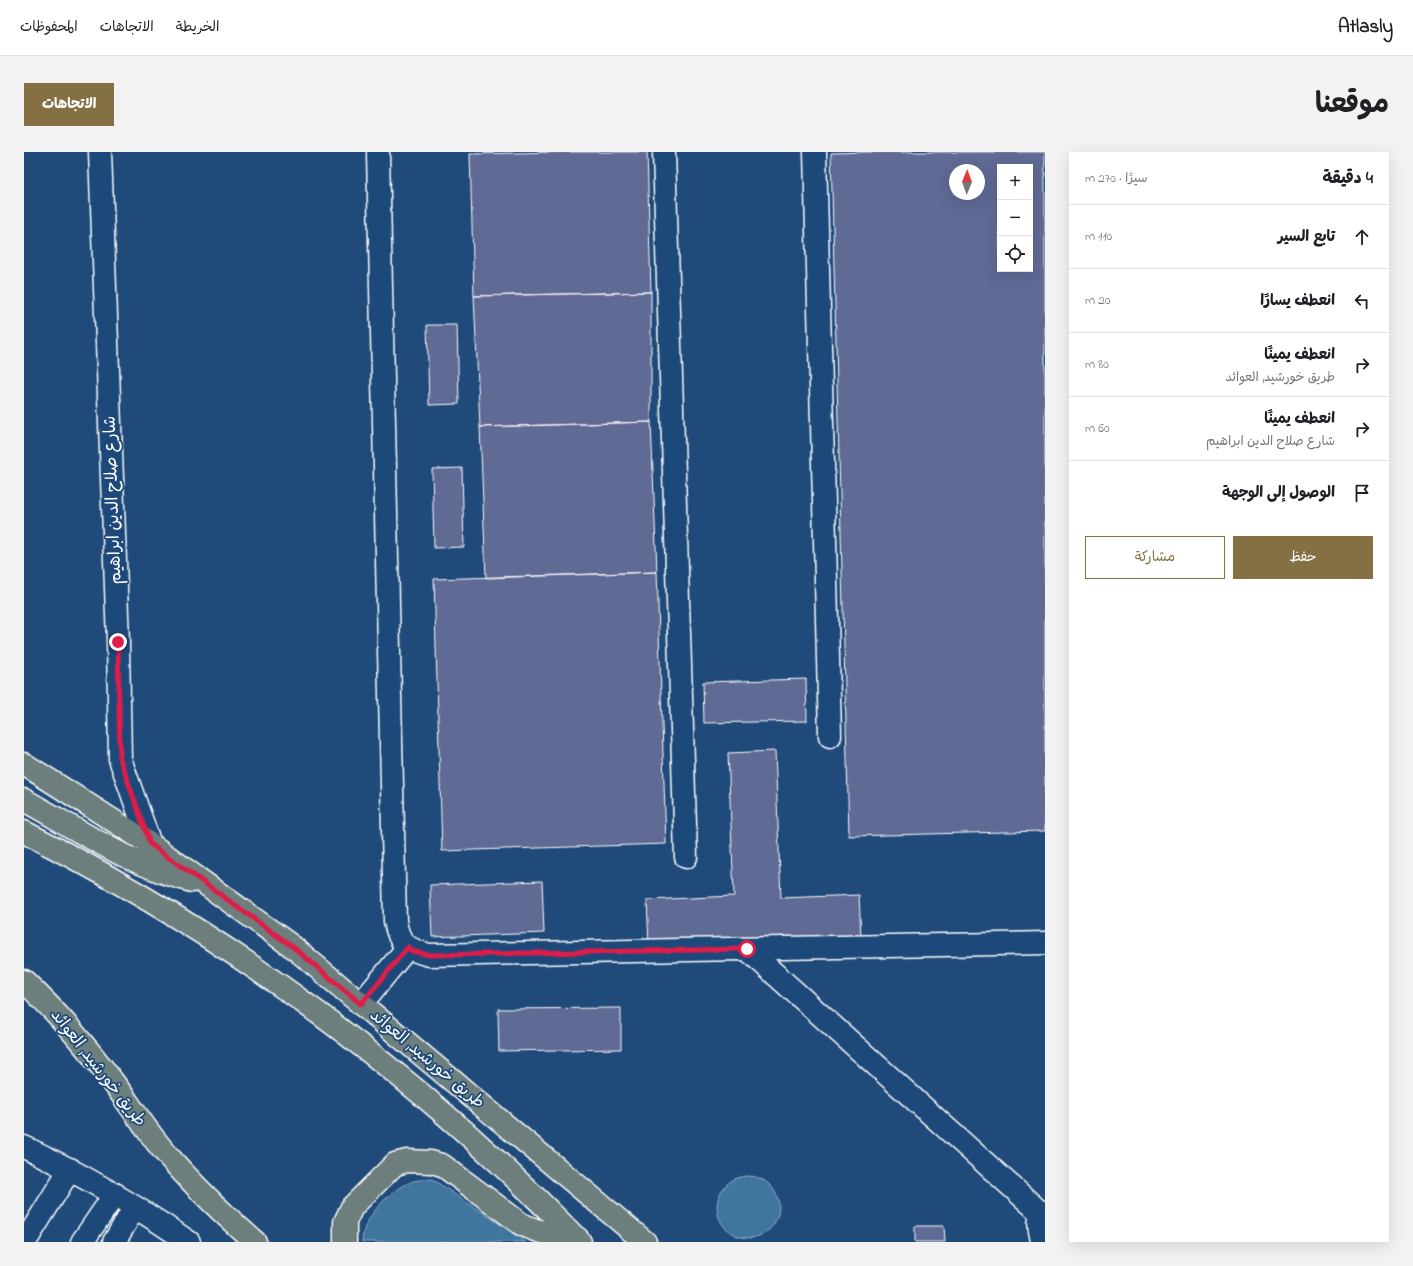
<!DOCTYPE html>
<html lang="ar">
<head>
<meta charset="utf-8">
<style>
  :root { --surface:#fff; --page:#f2f2f2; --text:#202124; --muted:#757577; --line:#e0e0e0; --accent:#847042 }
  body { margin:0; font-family:"Indie Flower","Playpen Sans Arabic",sans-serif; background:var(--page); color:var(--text); direction:rtl }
  .controls { position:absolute; right:12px; top:12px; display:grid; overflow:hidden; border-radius:0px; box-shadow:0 4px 16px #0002 }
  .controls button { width:36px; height:36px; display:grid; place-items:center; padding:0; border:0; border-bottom:1px solid var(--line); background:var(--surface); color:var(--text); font:20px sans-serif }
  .compass { position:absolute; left:925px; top:12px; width:36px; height:36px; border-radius:50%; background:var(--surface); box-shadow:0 4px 16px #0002; rotate:1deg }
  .stop { position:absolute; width:12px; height:12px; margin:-9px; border:3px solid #e11d48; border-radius:50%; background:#fff }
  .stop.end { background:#e11d48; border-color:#fff; box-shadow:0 1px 4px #0008 }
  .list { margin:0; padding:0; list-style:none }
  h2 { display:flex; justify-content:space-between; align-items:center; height:52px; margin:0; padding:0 16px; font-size:17px }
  h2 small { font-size:13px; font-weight:400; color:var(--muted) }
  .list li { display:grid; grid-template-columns:26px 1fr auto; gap:12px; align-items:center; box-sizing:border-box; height:64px; padding:0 16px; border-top:1px solid var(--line) }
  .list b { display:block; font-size:15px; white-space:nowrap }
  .list p { margin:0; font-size:13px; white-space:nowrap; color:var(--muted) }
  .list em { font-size:13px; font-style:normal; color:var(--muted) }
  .actions { display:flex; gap:8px; padding:12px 16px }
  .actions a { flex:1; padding:9px 0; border:1px solid var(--accent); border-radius:0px; text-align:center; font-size:14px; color:var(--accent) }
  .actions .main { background:var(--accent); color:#fff }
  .icon { flex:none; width:22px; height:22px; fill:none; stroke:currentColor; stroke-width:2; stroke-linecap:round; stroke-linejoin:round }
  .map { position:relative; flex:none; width:1021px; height:1090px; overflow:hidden; direction:ltr; border-radius:0px }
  header { display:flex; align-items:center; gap:24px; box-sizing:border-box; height:56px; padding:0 20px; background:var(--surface); border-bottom:1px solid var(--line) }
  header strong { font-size:19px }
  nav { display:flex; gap:22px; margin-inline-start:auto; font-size:14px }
  .intro { display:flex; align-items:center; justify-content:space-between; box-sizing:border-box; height:96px; padding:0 24px }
  h1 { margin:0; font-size:28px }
  .button { padding:10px 18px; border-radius:0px; background:var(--accent); color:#fff; font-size:14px; font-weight:700 }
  main { display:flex; gap:24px; padding:0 24px }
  aside { flex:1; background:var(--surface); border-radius:0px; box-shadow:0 4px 16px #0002 }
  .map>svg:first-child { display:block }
</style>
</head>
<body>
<header>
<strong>Atlasly</strong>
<nav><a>الخريطة</a><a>الاتجاهات</a><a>المحفوظات</a></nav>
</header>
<div class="intro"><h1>موقعنا</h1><a class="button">الاتجاهات</a></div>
<main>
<aside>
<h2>4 دقيقة<small>سيرًا · 270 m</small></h2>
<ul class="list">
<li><svg class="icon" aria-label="ahead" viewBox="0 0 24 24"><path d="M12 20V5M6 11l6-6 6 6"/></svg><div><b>تابع السير</b></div><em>110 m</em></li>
<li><svg class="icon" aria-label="left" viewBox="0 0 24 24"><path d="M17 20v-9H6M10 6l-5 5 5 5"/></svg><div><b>انعطف يسارًا</b></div><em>20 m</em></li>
<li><svg class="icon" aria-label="right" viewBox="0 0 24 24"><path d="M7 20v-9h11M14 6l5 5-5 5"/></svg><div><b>انعطف يمينًا</b><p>طريق خورشيد, العوائد</p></div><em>80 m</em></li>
<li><svg class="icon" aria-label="right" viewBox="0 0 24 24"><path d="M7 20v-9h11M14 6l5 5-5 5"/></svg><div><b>انعطف يمينًا</b><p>شارع صلاح الدين ابراهيم</p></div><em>60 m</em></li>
<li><svg class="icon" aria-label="arrive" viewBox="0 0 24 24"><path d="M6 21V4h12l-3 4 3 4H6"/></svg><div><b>الوصول إلى الوجهة</b></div></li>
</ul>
<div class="actions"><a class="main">حفظ</a><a>مشاركة</a></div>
</aside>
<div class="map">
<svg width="1021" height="1090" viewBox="0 0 1021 1090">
  <rect width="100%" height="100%" fill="#1f4a7a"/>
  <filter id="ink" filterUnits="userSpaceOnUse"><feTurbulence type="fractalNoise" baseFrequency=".025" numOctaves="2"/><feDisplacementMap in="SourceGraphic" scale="8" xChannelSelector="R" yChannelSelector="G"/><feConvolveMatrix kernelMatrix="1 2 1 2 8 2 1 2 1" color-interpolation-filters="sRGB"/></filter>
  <g filter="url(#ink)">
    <path fill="#41749e" stroke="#8dacc5" d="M693 1055a31 31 0 1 1 62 0a31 31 0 1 1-62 0Z
      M408,1027L502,1090H338C338,1066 365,1039 387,1030C393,1027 402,1028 408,1027Z"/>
    <path fill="#5f6b95" stroke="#fff" fill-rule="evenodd" d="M538,0H623L627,140L450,144L446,2Z
      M843,0H1021V679L825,684L807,1ZM976,15H1006V117H976ZM931,18H955V42H931Z
      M627,140V270L456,275L450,144Z
      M403,173H433L435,252L405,253Z
      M627,270L633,420L462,426L456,275Z
      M438,316L440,395L410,396L408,317Z
      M633,420L642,692L418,699L410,427Z
      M782,527L783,569L680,571L679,530Z
      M751,599L757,746L835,743L837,785L625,793L623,748L710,744L704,601Z
      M518,729L520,781L408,785L406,733Z
      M597,856V897L475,899L474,857Z
      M891,1074H920L921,1090H891Z"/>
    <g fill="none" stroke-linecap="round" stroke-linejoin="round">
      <g stroke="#fff" stroke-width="25">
        <path id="minor" d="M76,0L94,490L96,607L126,692
          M354,0L371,769C375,793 383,797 405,803L1021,791
          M640,0L662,705
          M791,0L806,584
          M723,797L1018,1062
          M337,852L384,795
          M0,995C58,1022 112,1054 165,1090
          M1,1090L46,1017
          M58,1090L91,1042
          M90,1090L111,1055
          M1018,1090C1017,1081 1011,1066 1021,1060"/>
      </g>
      <g stroke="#fff" stroke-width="25">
        <path id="major" d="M0,612L126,692L269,795L621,1090
          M0,648C55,678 107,714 168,729
          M0,680C206,783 396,925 556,1090
          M0,829C29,856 55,886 79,917C100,943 117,972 139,998C167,1031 198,1061 231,1090
          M321,1090V1070L328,1055L371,1012L383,1009L407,1010L418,1013L497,1072C516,1081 532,1085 553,1086"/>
      </g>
      <use href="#minor" stroke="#1f4a7a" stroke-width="22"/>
      <use href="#major" stroke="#6c7f7c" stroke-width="22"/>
    </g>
  </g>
  <g fill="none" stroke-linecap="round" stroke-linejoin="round" filter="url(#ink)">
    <path stroke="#e11d48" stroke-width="5" d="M94,490L96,607L126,692L269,795L337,852L384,795L388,799L405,803L723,797"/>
  </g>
  <g text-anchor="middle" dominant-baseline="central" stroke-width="3.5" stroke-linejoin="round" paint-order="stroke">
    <g font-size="17" fill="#fff" stroke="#1f4a7a">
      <text transform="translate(89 348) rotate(-92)">شارع صلاح الدين ابراهيم</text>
      <text transform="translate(403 907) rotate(40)">طريق خورشيد, العوائد</text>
      <text transform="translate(74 916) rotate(52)">طريق خورشيد, العوائد</text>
    </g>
  </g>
</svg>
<div class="controls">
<button>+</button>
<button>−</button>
<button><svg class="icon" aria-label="locate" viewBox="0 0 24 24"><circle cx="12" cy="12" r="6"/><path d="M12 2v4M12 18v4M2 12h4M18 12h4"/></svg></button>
</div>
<svg class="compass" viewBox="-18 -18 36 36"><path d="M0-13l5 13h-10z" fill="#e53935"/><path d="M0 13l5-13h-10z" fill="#757577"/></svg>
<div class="stop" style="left:723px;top:797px"></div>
<div class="stop end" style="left:94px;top:490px"></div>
</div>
</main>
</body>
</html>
